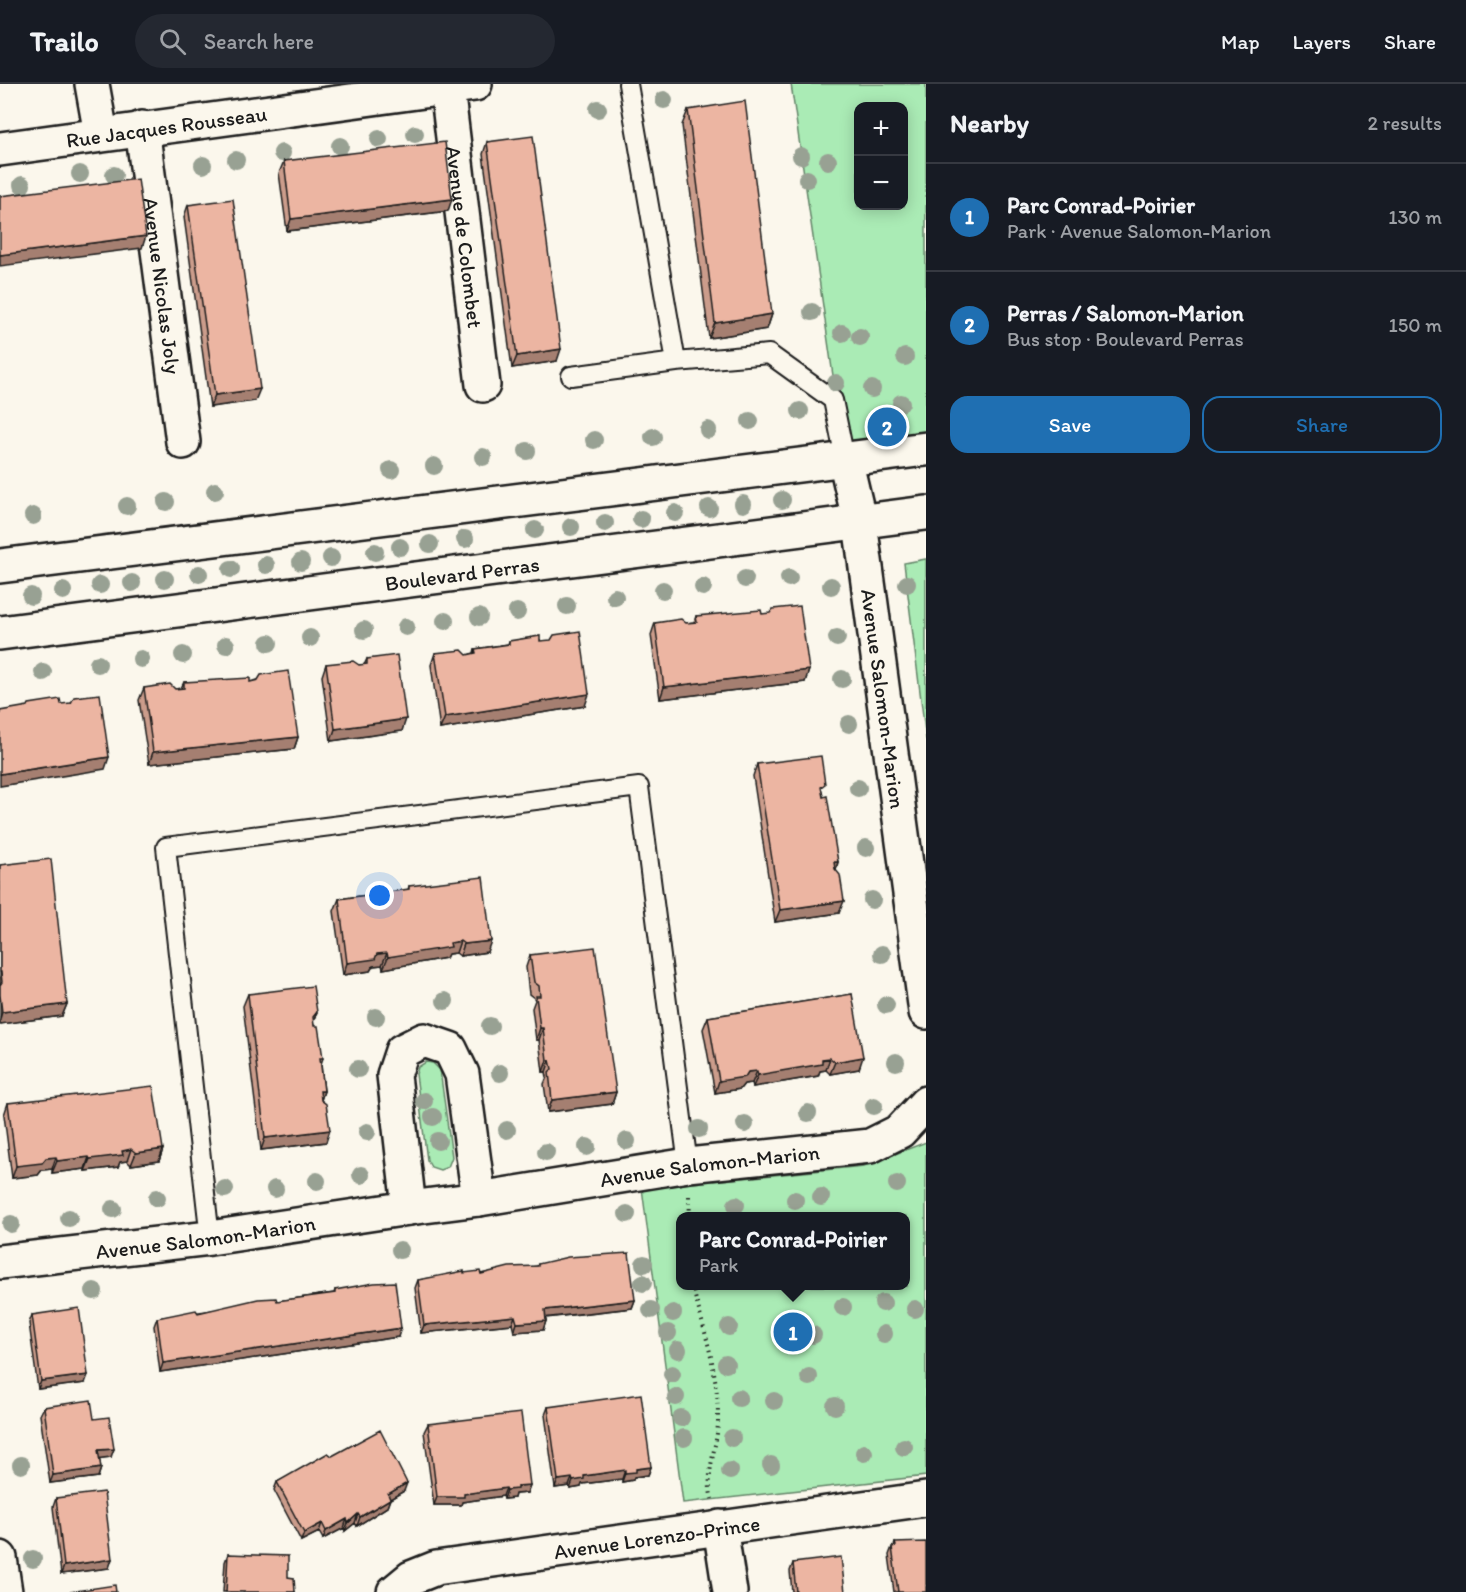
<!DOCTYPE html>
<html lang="en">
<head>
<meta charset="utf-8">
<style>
  :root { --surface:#171b24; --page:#242831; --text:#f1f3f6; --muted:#9ea1a6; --line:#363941; --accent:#1f6fb2 }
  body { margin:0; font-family:Itim,sans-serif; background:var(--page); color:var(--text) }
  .controls { position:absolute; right:18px; top:18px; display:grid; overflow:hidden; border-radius:12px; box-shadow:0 3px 15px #0003 }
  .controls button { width:54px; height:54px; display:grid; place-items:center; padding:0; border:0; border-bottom:2px solid var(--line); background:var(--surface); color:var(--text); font:30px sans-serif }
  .you { position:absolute; left:380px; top:812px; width:21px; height:21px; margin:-15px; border:4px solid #fff; border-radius:50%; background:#1a73e8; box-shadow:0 0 0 9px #1a73e833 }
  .badge { display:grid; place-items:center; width:39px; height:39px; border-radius:50%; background:var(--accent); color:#fff; font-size:20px; font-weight:700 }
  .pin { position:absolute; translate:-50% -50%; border:3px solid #fff; box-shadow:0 2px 6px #0006 }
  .popup { position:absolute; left:676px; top:1128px; width:234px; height:78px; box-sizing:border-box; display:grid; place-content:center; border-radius:12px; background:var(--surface); filter:drop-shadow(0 2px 4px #0005); font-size:20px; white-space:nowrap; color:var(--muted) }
  .popup b { font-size:22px; color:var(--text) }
  .popup::after { content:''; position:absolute; left:50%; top:100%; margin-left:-12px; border:12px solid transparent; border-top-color:var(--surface) }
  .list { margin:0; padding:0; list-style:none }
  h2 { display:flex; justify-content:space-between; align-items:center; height:78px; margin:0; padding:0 24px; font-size:26px }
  h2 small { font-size:20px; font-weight:400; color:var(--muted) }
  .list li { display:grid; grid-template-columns:39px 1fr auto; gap:18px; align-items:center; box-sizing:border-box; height:108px; padding:0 24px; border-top:2px solid var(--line) }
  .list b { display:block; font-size:22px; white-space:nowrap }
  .list p { margin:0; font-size:20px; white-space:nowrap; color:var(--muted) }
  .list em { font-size:20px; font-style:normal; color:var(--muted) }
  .actions { display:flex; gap:12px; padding:18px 24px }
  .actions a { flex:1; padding:14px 0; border:2px solid var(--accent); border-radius:18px; text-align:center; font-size:21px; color:var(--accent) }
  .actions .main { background:var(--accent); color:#fff }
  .icon { flex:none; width:33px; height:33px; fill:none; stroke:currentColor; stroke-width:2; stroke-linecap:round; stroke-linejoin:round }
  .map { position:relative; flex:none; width:926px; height:1508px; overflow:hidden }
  header { display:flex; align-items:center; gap:36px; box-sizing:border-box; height:84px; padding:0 30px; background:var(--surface); border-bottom:2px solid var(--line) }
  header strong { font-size:28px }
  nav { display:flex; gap:33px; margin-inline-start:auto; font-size:21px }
  .search { width:420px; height:54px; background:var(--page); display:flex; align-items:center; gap:15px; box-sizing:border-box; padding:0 21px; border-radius:33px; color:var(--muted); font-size:22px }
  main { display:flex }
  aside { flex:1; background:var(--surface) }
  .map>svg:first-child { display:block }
</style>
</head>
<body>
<header>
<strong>Trailo</strong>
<div class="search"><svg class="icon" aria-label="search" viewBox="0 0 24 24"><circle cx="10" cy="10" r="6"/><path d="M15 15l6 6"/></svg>Search here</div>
<nav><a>Map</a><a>Layers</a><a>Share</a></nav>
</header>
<main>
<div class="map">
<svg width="926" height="1508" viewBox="0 0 926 1508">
  <rect width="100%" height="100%" fill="#fbf7ec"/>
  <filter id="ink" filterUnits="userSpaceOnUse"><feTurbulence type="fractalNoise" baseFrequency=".0167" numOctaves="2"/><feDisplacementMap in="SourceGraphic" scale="12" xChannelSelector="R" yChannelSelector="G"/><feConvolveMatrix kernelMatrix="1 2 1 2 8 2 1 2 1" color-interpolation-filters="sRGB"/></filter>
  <g filter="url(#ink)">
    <path fill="#aaebb5" stroke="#638468" stroke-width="1.5" fill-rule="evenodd" d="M791,0H926V365L845,375ZM858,22H904V122H858Z
      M926,475V656L904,479Z
      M426,978L433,979L440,986L452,1073L448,1083L440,1086L431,1083L427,1076L416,990L418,983Z
      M926,1058V1392L683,1419L642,1104L864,1082ZM680,1132H906V1202H680Z"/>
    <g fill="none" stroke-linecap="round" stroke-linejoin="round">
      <g stroke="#1c1c1c" stroke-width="22">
        <path id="lane" d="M628,0L676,278
          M571,292L676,278L769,270L833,316L845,375
          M210,1154L166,763L639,703L688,1081"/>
      </g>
      <g stroke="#1c1c1c" stroke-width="38">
        <g id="street">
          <path d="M92,0L101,50"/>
          <path id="s1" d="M447,4L483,301"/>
          <path id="s2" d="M142,44L183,358"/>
          <path id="s3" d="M0,65L475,0"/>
          <path id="s4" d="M845,375L860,439L926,928"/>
          <path d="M409,1124L479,1115"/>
          <path id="s5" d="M0,1178L210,1154L409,1124L394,991L402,967L424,956L450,965L462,990L479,1115L688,1081L870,1062L900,1047L926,1019"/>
          <path d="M720,1443L730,1508"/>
          <path d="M0,1474L5,1508"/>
          <path id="s6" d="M394,1508L411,1494L436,1484L926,1415"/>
        </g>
      </g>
      <g stroke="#1c1c1c" stroke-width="38">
        <g id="secondary">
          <path d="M0,482L926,365"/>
          <path id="s7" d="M0,549L926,429"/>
        </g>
      </g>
      <path stroke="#1c1c1c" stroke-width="4" stroke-dasharray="1.5 4.5" stroke-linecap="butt" d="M689,1112L690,1132
        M692,1202C704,1245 718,1287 718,1333C719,1360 704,1388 712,1415"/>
      <use href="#lane" stroke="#fbf7ec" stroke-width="18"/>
      <use href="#street" stroke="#fbf7ec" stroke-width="33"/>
      <use href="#secondary" stroke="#fbf7ec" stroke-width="33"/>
    </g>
    <g fill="#98a193">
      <circle cx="664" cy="16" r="9"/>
      <circle cx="598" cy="25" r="9"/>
      <circle cx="415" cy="50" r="9"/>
      <circle cx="379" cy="55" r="9"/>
      <circle cx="340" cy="62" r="9"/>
      <circle cx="282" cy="69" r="9"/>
      <circle cx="801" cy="72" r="9"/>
      <circle cx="236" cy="76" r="9"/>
      <circle cx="828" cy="77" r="9"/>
      <circle cx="203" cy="81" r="9"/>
      <circle cx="80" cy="90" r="9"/>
      <circle cx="114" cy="91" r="9"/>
      <circle cx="807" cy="95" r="9"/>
      <circle cx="22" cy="101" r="9"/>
      <circle cx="812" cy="228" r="9"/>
      <circle cx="842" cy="249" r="9"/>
      <circle cx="860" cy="253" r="9"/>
      <circle cx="905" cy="273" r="9"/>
      <circle cx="836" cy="299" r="9"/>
      <circle cx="872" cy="305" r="9"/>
      <circle cx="901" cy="319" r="9"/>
      <circle cx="800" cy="327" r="9"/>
      <circle cx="750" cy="337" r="9"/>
      <circle cx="708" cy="346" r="9"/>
      <circle cx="653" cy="353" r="9"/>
      <circle cx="594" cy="356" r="9"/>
      <circle cx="527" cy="367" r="9"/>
      <circle cx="483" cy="373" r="9"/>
      <circle cx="434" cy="382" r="9"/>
      <circle cx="391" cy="386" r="9"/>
      <circle cx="215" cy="407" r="9"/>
      <circle cx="782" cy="416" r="9"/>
      <circle cx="166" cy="418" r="9"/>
      <circle cx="743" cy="420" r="9"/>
      <circle cx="127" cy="422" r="9"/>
      <circle cx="709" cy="424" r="9"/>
      <circle cx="675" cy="429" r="9"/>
      <circle cx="33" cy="432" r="9"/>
      <circle cx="641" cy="435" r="9"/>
      <circle cx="605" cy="439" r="9"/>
      <circle cx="571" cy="443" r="9"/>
      <circle cx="535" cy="446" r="9"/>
      <circle cx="465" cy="455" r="9"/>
      <circle cx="430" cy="460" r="9"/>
      <circle cx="400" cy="463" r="9"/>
      <circle cx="375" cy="468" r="9"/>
      <circle cx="331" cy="474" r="9"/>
      <circle cx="301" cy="478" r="9"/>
      <circle cx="266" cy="481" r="9"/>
      <circle cx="231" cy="485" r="9"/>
      <circle cx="199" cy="490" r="9"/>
      <circle cx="789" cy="494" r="9"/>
      <circle cx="165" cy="495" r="9"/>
      <circle cx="745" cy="495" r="9"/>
      <circle cx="132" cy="499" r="9"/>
      <circle cx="907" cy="500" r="9"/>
      <circle cx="100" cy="501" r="9"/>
      <circle cx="831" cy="502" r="9"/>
      <circle cx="703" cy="503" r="9"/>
      <circle cx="663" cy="506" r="9"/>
      <circle cx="63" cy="507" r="9"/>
      <circle cx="31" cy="512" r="9"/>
      <circle cx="615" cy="513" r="9"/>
      <circle cx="567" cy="522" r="9"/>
      <circle cx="517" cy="528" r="9"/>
      <circle cx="479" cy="533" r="9"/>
      <circle cx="445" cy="537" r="9"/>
      <circle cx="406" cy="543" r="9"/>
      <circle cx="364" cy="546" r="9"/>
      <circle cx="310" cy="554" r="9"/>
      <circle cx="837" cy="554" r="9"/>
      <circle cx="269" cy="559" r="9"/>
      <circle cx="226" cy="561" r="9"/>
      <circle cx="183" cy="571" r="9"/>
      <circle cx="141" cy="575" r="9"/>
      <circle cx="98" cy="580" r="9"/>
      <circle cx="43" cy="588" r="9"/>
      <circle cx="842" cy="595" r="9"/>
      <circle cx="849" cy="640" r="9"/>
      <circle cx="858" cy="704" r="9"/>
      <circle cx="866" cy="764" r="9"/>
      <circle cx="872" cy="816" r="9"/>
      <circle cx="882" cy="870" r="9"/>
      <circle cx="445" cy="917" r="9"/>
      <circle cx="886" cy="921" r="9"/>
      <circle cx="376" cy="933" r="9"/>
      <circle cx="490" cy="942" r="9"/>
      <circle cx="896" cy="978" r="9"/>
      <circle cx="358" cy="985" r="9"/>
      <circle cx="500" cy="989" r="9"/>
      <circle cx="424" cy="1017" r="9"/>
      <circle cx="874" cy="1022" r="9"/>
      <circle cx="808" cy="1029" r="9"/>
      <circle cx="433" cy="1033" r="9"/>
      <circle cx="745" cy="1040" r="9"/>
      <circle cx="699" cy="1045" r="9"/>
      <circle cx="507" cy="1046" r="9"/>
      <circle cx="367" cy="1048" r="9"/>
      <circle cx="438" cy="1057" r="9"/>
      <circle cx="627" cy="1057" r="9"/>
      <circle cx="587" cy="1063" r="9"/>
      <circle cx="546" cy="1068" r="9"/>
      <circle cx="361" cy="1091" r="9"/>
      <circle cx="317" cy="1097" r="9"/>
      <circle cx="897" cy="1100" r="9"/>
      <circle cx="225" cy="1105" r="9"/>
      <circle cx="275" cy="1105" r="9"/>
      <circle cx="821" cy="1113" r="9"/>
      <circle cx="157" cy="1114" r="9"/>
      <circle cx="795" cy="1116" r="9"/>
      <circle cx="736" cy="1121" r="9"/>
      <circle cx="113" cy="1125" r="9"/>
      <circle cx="627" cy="1130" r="9"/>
      <circle cx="69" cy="1134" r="9"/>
      <circle cx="11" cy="1140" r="9"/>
      <circle cx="400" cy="1166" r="9"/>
      <circle cx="644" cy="1180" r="9"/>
      <circle cx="643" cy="1199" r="9"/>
      <circle cx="94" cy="1207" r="9"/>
      <circle cx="883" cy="1219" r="9"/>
      <circle cx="843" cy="1223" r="9"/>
      <circle cx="915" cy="1225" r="9"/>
      <circle cx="651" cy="1226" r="9"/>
      <circle cx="673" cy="1229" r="9"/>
      <circle cx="729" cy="1243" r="9"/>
      <circle cx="668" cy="1249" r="9"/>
      <circle cx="884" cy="1250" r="9"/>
      <circle cx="813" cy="1251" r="9"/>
      <circle cx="678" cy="1266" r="9"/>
      <circle cx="726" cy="1280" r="9"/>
      <circle cx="672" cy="1290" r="9"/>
      <circle cx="809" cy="1293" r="9"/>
      <circle cx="676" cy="1313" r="9"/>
      <circle cx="739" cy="1314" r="9"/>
      <circle cx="774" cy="1317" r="9"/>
      <circle cx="835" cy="1322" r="9"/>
      <circle cx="681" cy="1334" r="9"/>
      <circle cx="684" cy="1354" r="9"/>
      <circle cx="732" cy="1354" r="9"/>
      <circle cx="904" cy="1363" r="9"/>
      <circle cx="864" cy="1369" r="9"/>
      <circle cx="21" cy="1381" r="9"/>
      <circle cx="771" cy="1381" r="9"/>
      <circle cx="730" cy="1387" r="9"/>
      <circle cx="33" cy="1475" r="9"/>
    </g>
    <path fill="#cb9c8b" stroke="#1c1c1c" stroke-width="1.5" d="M688,26L772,230L767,245L709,254L682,41Z
      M487,58L557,277L512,284L483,70Z
      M284,77L448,127L287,147L279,89Z
      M188,121L255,317L210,323L184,133Z
      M762,530L809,586L805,598L660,615L651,551L655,539H686L694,538L696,532Z
      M509,557H540L585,622L440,645L431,581L435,569L467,571L474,569L475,565L508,560Z
      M367,575L402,647L331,657L322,592L326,580L364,581Z
      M258,596L298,653L294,665L149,680L139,616L144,604L175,605L181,604L184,598H250Z
      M757,680L822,708L838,778L836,786L839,829L775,838L753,692Z
      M0,781L67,920L62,932L0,940Z
      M409,802L487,868L460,872L456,869L448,870L446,874L383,885L382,881L373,882L370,887L343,891L334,827L339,815L408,806Z
      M530,871L616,1008L612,1020L548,1028L544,1000L547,993L546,988H543L539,956H536L532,924L535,916L534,914L529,910L526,883Z
      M248,910L317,928L313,938L323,974L321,980L324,1007L321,1016L326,1058L261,1066L243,922Z
      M852,910L859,985L830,990L826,986L820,987L818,992L753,1003L752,999L744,1000L740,1005L715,1009L703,945L708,933Z
      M8,1019L163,1065L159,1077L131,1081L127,1077L120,1078L118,1083L85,1087V1085L52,1089V1085L42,1086L38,1091L12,1094L4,1031Z
      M538,1180L635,1216L632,1224L546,1234V1237L543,1246L514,1248L512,1240L421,1249L415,1204L418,1196L464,1189L481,1190L537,1182Z
      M335,1206L398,1253L160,1288L154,1242L157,1234L334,1209Z
      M32,1231L85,1299L38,1305L29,1239Z
      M44,1323L94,1335L111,1373L99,1374L101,1384L98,1393L50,1399L40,1331Z
      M548,1323L651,1383L648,1391L634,1393L633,1396L622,1398V1395L582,1400L581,1403L570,1405L569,1402L555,1404L545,1331Z
      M428,1340L530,1401L527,1409L515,1410L514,1414L504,1415L503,1412L462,1418L461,1421H434L424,1348Z
      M332,1372L404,1407L390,1415L387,1423L357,1442L355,1439L345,1447L344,1444L323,1455L319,1448L301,1457L274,1406L277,1398Z
      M56,1414L109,1484L61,1490L53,1423Z
      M895,1459L926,1508H894L889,1471L892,1463L894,1462Z
      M228,1470L288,1493L295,1508H223L225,1478Z
      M793,1479L845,1508H792L790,1487Z"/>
    <path fill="#a57f71" stroke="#1c1c1c" stroke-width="1.5" d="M452,115L448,127L287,147L291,135Z
      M146,152L142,164L0,182V171Z
      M772,230L767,245L709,254L715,239Z
      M561,265L557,277L512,284L517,272Z
      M260,305L255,317L210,323L215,311Z
      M809,586L805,598L660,615L664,603Z
      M589,610L585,622L440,645L445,633Z
      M406,635L402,647L331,657L335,645Z
      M298,653L294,665L149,680L153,668Z
      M109,673L105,685L0,702V690Z
      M834,778H838L834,790Z
      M844,817L839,829L775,838L780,826Z
      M460,857L456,869L448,870L446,874L383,885L388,873L450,859Z
      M491,857L487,868L460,872L464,860Z
      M387,869L382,881L373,882L370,887L343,891L347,879L377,870Z
      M67,920L62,932L0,940V935L2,928Z
      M540,944H543L539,956H536Z
      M863,973L859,985L830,990L835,978Z
      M830,974L826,986L820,987L818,992L753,1003L758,991Z
      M547,976H550L546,988H543Z
      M757,987L752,999L744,1000L740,1005L715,1009L719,997L748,988Z
      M320,1007H324L320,1019Z
      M616,1008L612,1020L548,1028L552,1016Z
      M330,1046L326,1058L261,1066L265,1054Z
      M131,1065L127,1077L120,1078L118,1083L85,1087L90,1075Z
      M163,1065L159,1077L131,1081L136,1069Z
      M56,1073L52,1085L42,1086L38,1091L12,1094L16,1082L46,1074Z
      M89,1073L85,1085L52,1089L57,1077Z
      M635,1216L632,1224L542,1234L545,1226Z
      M515,1232L512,1240L421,1249L424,1241Z
      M546,1237L543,1246L514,1248L517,1239Z
      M401,1244L398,1253L160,1288L163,1279Z
      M88,1291L85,1299L38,1305L41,1297Z
      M114,1365L111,1373L95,1375L98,1366Z
      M651,1383L648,1391L634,1393L633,1396L622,1398L625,1389L636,1385Z
      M101,1384L98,1393L50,1399L53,1391Z
      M625,1386L622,1395L582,1400L581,1403L570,1405L573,1397L584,1392Z
      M572,1394L569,1402L555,1404L558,1396Z
      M407,1399L404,1407L385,1418L388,1410Z
      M530,1401L527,1409L515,1410L514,1414L504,1415L507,1406L517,1402Z
      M506,1404L503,1412L462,1418L461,1421H434L437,1413Z
      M390,1415L387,1423L357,1442L360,1433Z
      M358,1430L355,1439L345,1447L348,1439Z
      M347,1435L344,1444L323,1455L326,1447Z
      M322,1439L319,1448L301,1457L304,1449Z
      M112,1475L109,1484L61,1490L64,1482Z"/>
    <path fill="#ecb5a2" stroke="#1c1c1c" stroke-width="1.5" d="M745,17L772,230L715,239L688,26Z
      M533,52L561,265L517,272L487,58Z
      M445,58L452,115L291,135L284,77Z
      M138,95L146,152L0,171V112Z
      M233,115L260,305L215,311L188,121Z
      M800,522L809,586L664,603L655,539L681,535L686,539L697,538L696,532L761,526L762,530L770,529L773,525Z
      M580,547L589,610L445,633L435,569L462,566L467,571L476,569L475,565L509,560V557L540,552V557L551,556L554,551Z
      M397,571L406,635L335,645L326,580L353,577L359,581L367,580V575Z
      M288,587L298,653L153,668L144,604L170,600L175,605L184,604V598L250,594V598L258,596L261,591Z
      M100,610L109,673L0,690V627L28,622L29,620L60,615L61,620L71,619L74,613Z
      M821,672L825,700L821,703L823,713L827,712L838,778H834L835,785L840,791L844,817L780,826L757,680Z
      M51,775L67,920L2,928L0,911V901L2,898L1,888H0V781Z
      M483,793L491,857L464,860L460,857L450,859L451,863L388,873L387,869L377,870L375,875L347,879L339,815L409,805V802Z
      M595,863L616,1008L552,1016L549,988L552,985L550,976H547L543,944H540L536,912H540L539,902L534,898L530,871Z
      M313,902L317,928L313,933L314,942H318L323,974H320L324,1007H320L321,1016L326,1020L330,1046L265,1054L248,910Z
      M852,910L863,973L835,978L830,974L822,975V980L758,991L757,987L748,988L745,993L719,997L708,933Z
      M153,1002L163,1065L136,1069L131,1065L122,1067L123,1071L90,1075L89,1073L57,1077L56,1073L46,1074L42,1079L16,1082L8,1019Z
      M629,1169L635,1216L545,1226L546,1237L517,1239L515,1232L424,1241L418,1196L464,1187V1189L480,1187L481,1190L509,1183L538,1182V1180L568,1173Z
      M395,1198L401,1244L163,1279L157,1234L196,1226L198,1229L258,1215L276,1214L277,1217L335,1209V1206L374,1199Z
      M79,1224L88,1291L41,1297L32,1231Z
      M641,1310L651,1383L636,1385V1388L625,1389V1386L584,1392V1395L573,1397L572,1394L558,1396L548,1323Z
      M91,1316L94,1335L109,1333L114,1365L98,1366L101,1384L53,1391L44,1323Z
      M521,1329L530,1401L517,1402V1405L507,1406L506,1404L464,1410V1413H437L428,1340Z
      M380,1346L407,1399L388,1410L390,1415L360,1433L358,1430L348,1439L347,1435L326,1447L322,1439L304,1449L277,1398L328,1369L332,1372Z
      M104,1408L112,1475L64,1482L56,1414Z
      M926,1458V1508H898L892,1463L896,1462L895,1459Z
      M228,1470L288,1472V1493L294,1494L295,1508H226Z
      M841,1473L845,1508H796L793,1479Z
      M115,1501L116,1508H69Z"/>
  </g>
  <g text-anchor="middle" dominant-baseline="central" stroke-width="4.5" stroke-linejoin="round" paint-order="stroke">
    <g font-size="21" fill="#1c1c1c" stroke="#fbf7ec">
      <text stroke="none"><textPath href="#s3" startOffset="168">Rue Jacques Rousseau</textPath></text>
      <text stroke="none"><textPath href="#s1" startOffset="150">Avenue de Colombet</textPath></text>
      <text stroke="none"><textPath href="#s2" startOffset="159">Avenue Nicolas Joly</textPath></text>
      <text stroke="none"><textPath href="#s7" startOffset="466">Boulevard Perras</textPath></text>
      <text stroke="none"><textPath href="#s4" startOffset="243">Avenue Salomon-Marion</textPath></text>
      <text stroke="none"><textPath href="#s5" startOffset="1011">Avenue Salomon-Marion</textPath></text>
      <text stroke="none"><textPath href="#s5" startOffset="207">Avenue Salomon-Marion</textPath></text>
      <text stroke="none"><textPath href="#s6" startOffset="272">Avenue Lorenzo-Prince</textPath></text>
    </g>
  </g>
</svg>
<div class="controls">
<button>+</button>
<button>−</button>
</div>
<div class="you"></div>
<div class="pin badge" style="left:793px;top:1248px">1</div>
<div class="popup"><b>Parc Conrad-Poirier</b>Park</div>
<div class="pin badge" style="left:887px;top:343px">2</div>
</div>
<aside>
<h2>Nearby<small>2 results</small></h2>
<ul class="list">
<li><span class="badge">1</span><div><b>Parc Conrad-Poirier</b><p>Park · Avenue Salomon-Marion</p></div><em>130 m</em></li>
<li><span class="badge">2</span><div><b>Perras / Salomon-Marion</b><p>Bus stop · Boulevard Perras</p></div><em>150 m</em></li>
</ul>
<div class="actions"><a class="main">Save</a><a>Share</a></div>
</aside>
</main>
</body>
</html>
